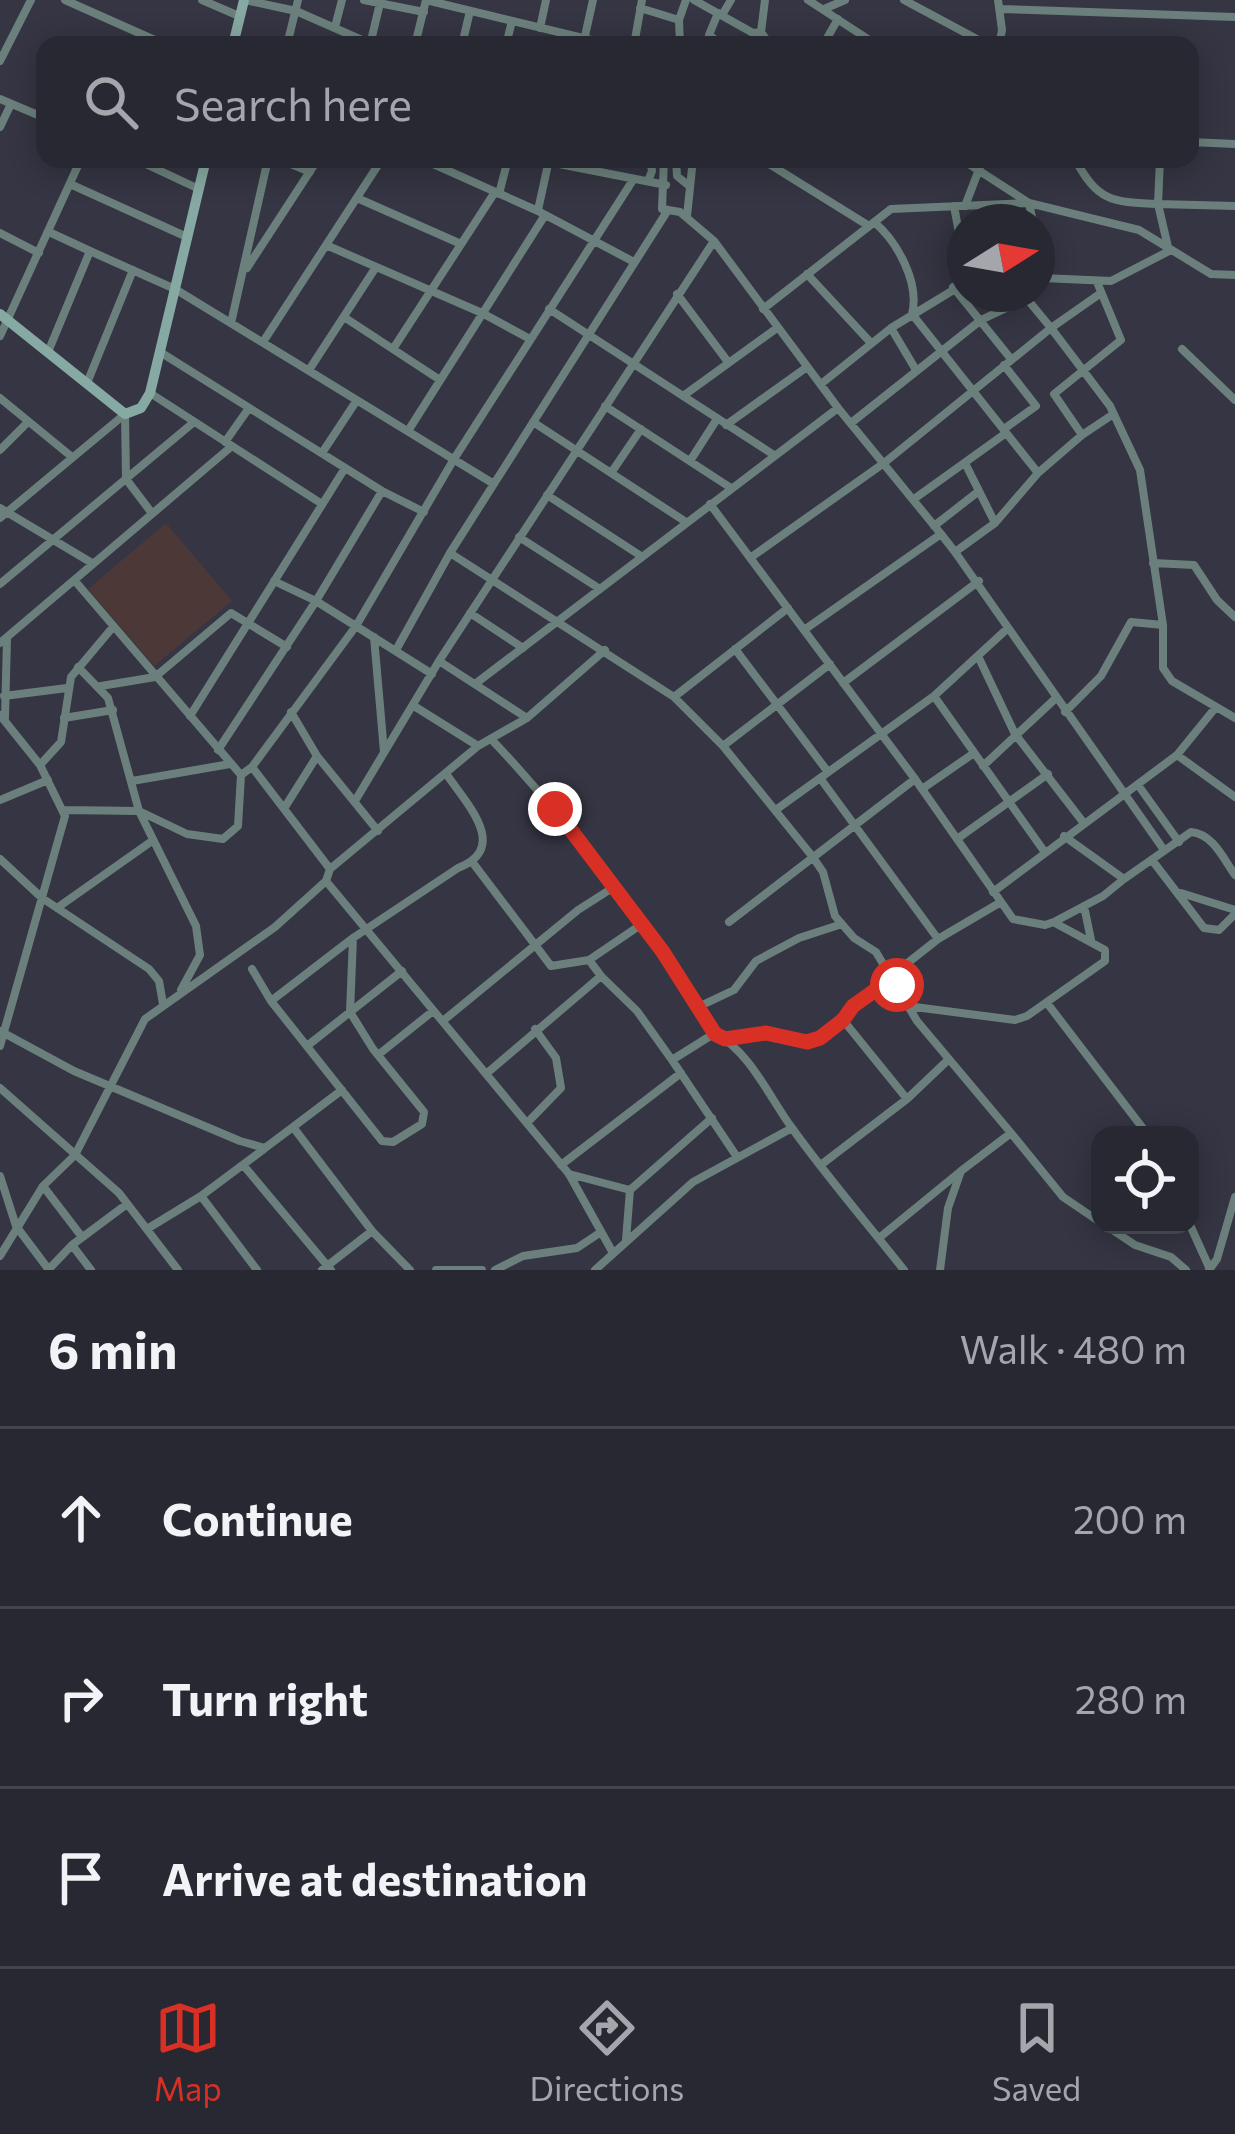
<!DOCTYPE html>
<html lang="en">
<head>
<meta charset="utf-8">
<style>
  :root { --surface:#282832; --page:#30303a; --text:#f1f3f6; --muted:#a5a6ac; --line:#44444d; --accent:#d93025 }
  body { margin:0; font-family:Commissioner,sans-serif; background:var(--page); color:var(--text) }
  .controls { position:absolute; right:36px; bottom:36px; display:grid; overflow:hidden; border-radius:24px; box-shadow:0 6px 30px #0003 }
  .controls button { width:108px; height:108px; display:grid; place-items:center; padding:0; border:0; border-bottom:3px solid var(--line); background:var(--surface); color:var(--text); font:60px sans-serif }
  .compass { position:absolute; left:947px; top:204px; width:108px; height:108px; border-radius:50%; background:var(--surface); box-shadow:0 6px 30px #0003; rotate:79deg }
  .stop { position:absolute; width:36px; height:36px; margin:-27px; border:9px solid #d93025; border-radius:50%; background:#fff }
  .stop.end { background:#d93025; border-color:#fff; box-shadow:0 3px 12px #0008 }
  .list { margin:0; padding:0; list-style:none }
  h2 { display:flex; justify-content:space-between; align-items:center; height:156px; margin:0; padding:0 48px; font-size:51px }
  h2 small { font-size:39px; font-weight:400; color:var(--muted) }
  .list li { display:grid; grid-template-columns:78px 1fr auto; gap:36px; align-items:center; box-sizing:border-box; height:180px; padding:0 48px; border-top:3px solid var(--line) }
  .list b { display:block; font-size:45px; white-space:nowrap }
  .list em { font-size:39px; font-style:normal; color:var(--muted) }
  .icon { flex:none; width:66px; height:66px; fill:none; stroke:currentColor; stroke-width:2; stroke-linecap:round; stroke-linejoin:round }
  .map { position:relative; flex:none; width:1235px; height:1270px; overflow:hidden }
  .search { position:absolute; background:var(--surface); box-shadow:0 6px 30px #0003; left:36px; right:36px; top:36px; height:132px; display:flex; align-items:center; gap:30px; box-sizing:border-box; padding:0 42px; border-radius:24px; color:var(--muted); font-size:45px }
  .sheet { height:696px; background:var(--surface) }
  nav { display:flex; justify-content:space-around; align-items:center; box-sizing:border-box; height:168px; border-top:3px solid var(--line); background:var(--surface); font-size:33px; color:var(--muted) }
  nav a { display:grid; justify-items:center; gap:6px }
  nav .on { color:var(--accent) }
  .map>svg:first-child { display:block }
</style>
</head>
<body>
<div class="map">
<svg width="1235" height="1270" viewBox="0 0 1235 1270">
  <rect width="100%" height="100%" fill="#353543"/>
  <path fill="#4d3838" d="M166,523L232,601L154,666L88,589Z"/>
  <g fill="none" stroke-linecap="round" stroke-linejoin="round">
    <path stroke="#6b807c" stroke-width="8" d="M65,0L166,45
      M202,0L239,16
      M245,0L296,11L371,44
      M364,0L424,12
      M426,0L612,45
      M694,0L753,33L761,32L770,45
      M808,0L877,45
      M904,0L988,45
      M998,0L1002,30L999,45
      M640,8L679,20
      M824,9L845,0
      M1001,9L1235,17
      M718,13L709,35L722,45
      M722,15L731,0
      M335,27L342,0
      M540,28L546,0
      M761,32L765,0
      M287,45L298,0
      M370,45L380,3
      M415,45L426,0
      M462,45L470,11
      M506,45L512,21
      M583,45L593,0
      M634,45L642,0
      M680,45L679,20L686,0
      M823,45L838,19
      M0,61L31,0
      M0,99L45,118
      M0,127L11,104
      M1190,142L1235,144
      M135,159L199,189
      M279,159L310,172
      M422,159L538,211L634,262
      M664,159L662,209L680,212L714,241L838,408L941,534L804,630
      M676,159L677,176L688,185
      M761,159L869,226
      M961,159L1029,203L1139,230L1211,274L1235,275
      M1075,159C1098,202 1112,202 1158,204L1168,247
      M1160,159L1158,204L1235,206
      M549,162L666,185
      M648,181L652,171L650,159
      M70,184L187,237
      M499,194L508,159
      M357,198L461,244
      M954,206L965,266
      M965,206L983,159
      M538,210L549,160
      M687,216L693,159
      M874,222C897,241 920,283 912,314L1038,473L995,523L955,552L941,534
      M49,232L90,251
      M0,233L39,253
      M326,245L482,313L530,339
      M1037,246L1042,278L1037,279
      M247,268L318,159
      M807,274L871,343
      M1042,278L1111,281L1171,250
      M953,287L1011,359
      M1101,293L1051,328L1110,406L1140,470L1163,625V668L1172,681L1235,718
      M677,294L728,362
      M549,309L774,455
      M763,309L891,209L1029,203L1033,222
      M344,317L440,380
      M231,323L268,159
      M891,328L916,370
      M0,336L81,159
      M263,342L382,159
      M393,349L495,192
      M1182,349L1235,400
      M48,352L90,251L175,289L494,484
      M160,352L382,491L424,512
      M309,370L376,267
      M87,383L133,270
      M821,384L891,328L965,283
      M150,393L322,504
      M683,396L777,328
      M0,398L72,457
      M605,406L731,488
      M125,414L126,479L151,512
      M533,422L686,522
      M851,423L981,320L1027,298
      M726,425L807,367
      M1004,429L1036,406L1004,365
      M408,431L545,215
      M1082,435L1054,394L1121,340L1097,282
      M225,442L249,408
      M0,450L28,422
      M322,453L357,400
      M690,461L717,419
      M965,463L995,523
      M611,473L641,429
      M1038,473L1082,435L1112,415
      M547,495L641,556
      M914,499L1006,433
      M710,504L915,779L1013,919L1045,925L1054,922L1103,896L1124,879
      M0,508L92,563
      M0,518L125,414
      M934,526L979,491
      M519,537L600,589
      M955,552L1164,850
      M450,553L674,697L723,746L812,856L823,872L835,916L854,938L876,952L917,1021L1011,1133
      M750,558L884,463L1051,328L1023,294
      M1153,563L1194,565L1217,600L1235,617
      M75,581L241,775L252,767L356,626L454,459L633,180
      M274,581L316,601L432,674
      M0,584L194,422
      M470,613L523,648
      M374,637L384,752
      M0,643L232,446
      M735,649L828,772
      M396,650L450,553L668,210
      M978,656L1015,734L1083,822
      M78,667L108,698L139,811L196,926L200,955L181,990
      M843,683L979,581
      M475,684L838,408
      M101,686L155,677L231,613L287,647
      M4,696L67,688
      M934,696L1044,851
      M674,697L788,608
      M414,706L478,746
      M291,712L317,756L378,831
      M1065,712L1101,676L1131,622L1163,625
      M0,715L40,765L65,816L0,1046
      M190,716L345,468
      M5,718L7,638
      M64,718L113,710
      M527,718L605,650
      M491,739C577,829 647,930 715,1033C751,1053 769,1097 792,1128C827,1177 867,1223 904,1270
      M723,746L830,664
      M218,750L316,601L382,491
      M1177,755L1216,707
      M40,765L61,742L71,677L113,627
      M983,766L1056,698
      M252,767L330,869
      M820,778L938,939
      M132,781L230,764
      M1138,785L1179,842
      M922,789L974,753
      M0,800L48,780
      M355,801L439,661L714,241
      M285,807L317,756
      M777,809L934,696L1008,628
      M64,810L139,811L187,834L223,839L238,826L241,775
      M1064,836L1124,879L1191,832C1213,834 1223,858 1235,875
      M957,839L1048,774
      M0,859L42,898L149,969L159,981L163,1004
      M1152,860L1204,928L1219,930L1235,914
      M473,863L551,966L589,960L601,976L637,1011L672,1060L715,1033
      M326,881L569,1174L613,1253
      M993,892L1177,755L1235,797
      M1181,893L1235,910
      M1084,906L1091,940
      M57,908L152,841
      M729,922L915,779
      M589,960L642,924
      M252,969L271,1001L382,1141L393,1142L422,1124L424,1112L373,1049L350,1012L353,938
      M271,1001L353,938L458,868C510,848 467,804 447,775
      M1047,1003L1148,1135
      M907,1006L1015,1020L1027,1016L1105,961V950L1055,923
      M698,1007L734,990L756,961L799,938L842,924
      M444,1020L578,910L614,887
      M843,1020L907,1099L948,1060
      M0,1031L74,1071L240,1141L265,1148L293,1127L372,1231
      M725,1039L767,1033L807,1042L821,1038L843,1020L853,1006L938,939L1001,902
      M307,1046L402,971
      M378,1055L433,1011
      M672,1060L737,1157
      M486,1074L601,976
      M0,1088L119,1193L178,1270
      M527,1123L561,1088L556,1058L535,1029
      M293,1127L342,1090
      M822,1164L907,1099
      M561,1165L681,1073
      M244,1166L331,1270
      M961,1171L1011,1133L1063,1197L1100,1222
      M569,1174L630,1190
      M0,1176L16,1226L49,1270
      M43,1186L82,1237
      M201,1196L264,1149
      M1105,1225L1135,1245L1171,1257L1186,1270
      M1190,1225L1209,1267
      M147,1229L201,1196L257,1270
      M879,1238L961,1171L948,1208L940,1270
      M626,1240L630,1190L712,1118
      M72,1245L91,1270
      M0,1256L43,1186L75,1155L145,1019L275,927L326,881L330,869L478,746L527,718L439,661
      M49,1269L72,1245L127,1204
      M322,1270L372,1231L410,1270
      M436,1270H482
      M495,1270L523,1256L577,1248L601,1232
      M595,1270L693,1182L792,1128
      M1209,1270L1217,1259L1235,1197"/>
    <path stroke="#87a9a3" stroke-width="10" d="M233,45L244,0
      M0,314L125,414L141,408L150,393L206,159"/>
  </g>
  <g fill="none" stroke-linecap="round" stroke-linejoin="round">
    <path stroke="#d93025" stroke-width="15" d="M555,809L663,952L715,1034L725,1039L766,1033L807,1042L820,1038L843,1020L853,1006L891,979L897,985"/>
  </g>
</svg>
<div class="controls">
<button><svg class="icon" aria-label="locate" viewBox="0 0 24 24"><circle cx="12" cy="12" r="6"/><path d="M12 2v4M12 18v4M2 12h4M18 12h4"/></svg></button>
</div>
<svg class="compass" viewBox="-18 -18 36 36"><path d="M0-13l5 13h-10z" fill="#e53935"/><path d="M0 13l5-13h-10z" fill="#a5a6ac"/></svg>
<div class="stop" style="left:897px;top:985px"></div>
<div class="stop end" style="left:555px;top:809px"></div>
<div class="search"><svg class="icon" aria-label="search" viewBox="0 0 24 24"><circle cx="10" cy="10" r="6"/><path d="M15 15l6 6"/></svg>Search here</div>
</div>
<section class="sheet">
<h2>6 min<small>Walk · 480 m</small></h2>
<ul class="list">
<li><svg class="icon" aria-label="ahead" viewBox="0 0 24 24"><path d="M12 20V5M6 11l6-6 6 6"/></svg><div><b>Continue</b></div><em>200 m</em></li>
<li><svg class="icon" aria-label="right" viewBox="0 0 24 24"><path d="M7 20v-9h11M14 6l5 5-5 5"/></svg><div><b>Turn right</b></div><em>280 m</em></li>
<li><svg class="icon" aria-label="arrive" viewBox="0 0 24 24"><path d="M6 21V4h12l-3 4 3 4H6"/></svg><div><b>Arrive at destination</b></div></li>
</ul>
</section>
<nav>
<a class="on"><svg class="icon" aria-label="map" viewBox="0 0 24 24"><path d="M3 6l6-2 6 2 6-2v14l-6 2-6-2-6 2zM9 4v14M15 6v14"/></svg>Map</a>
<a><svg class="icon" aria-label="directions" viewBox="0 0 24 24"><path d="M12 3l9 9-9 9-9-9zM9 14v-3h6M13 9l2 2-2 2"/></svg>Directions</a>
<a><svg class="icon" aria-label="saved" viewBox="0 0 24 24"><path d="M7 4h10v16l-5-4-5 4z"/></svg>Saved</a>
</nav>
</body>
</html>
